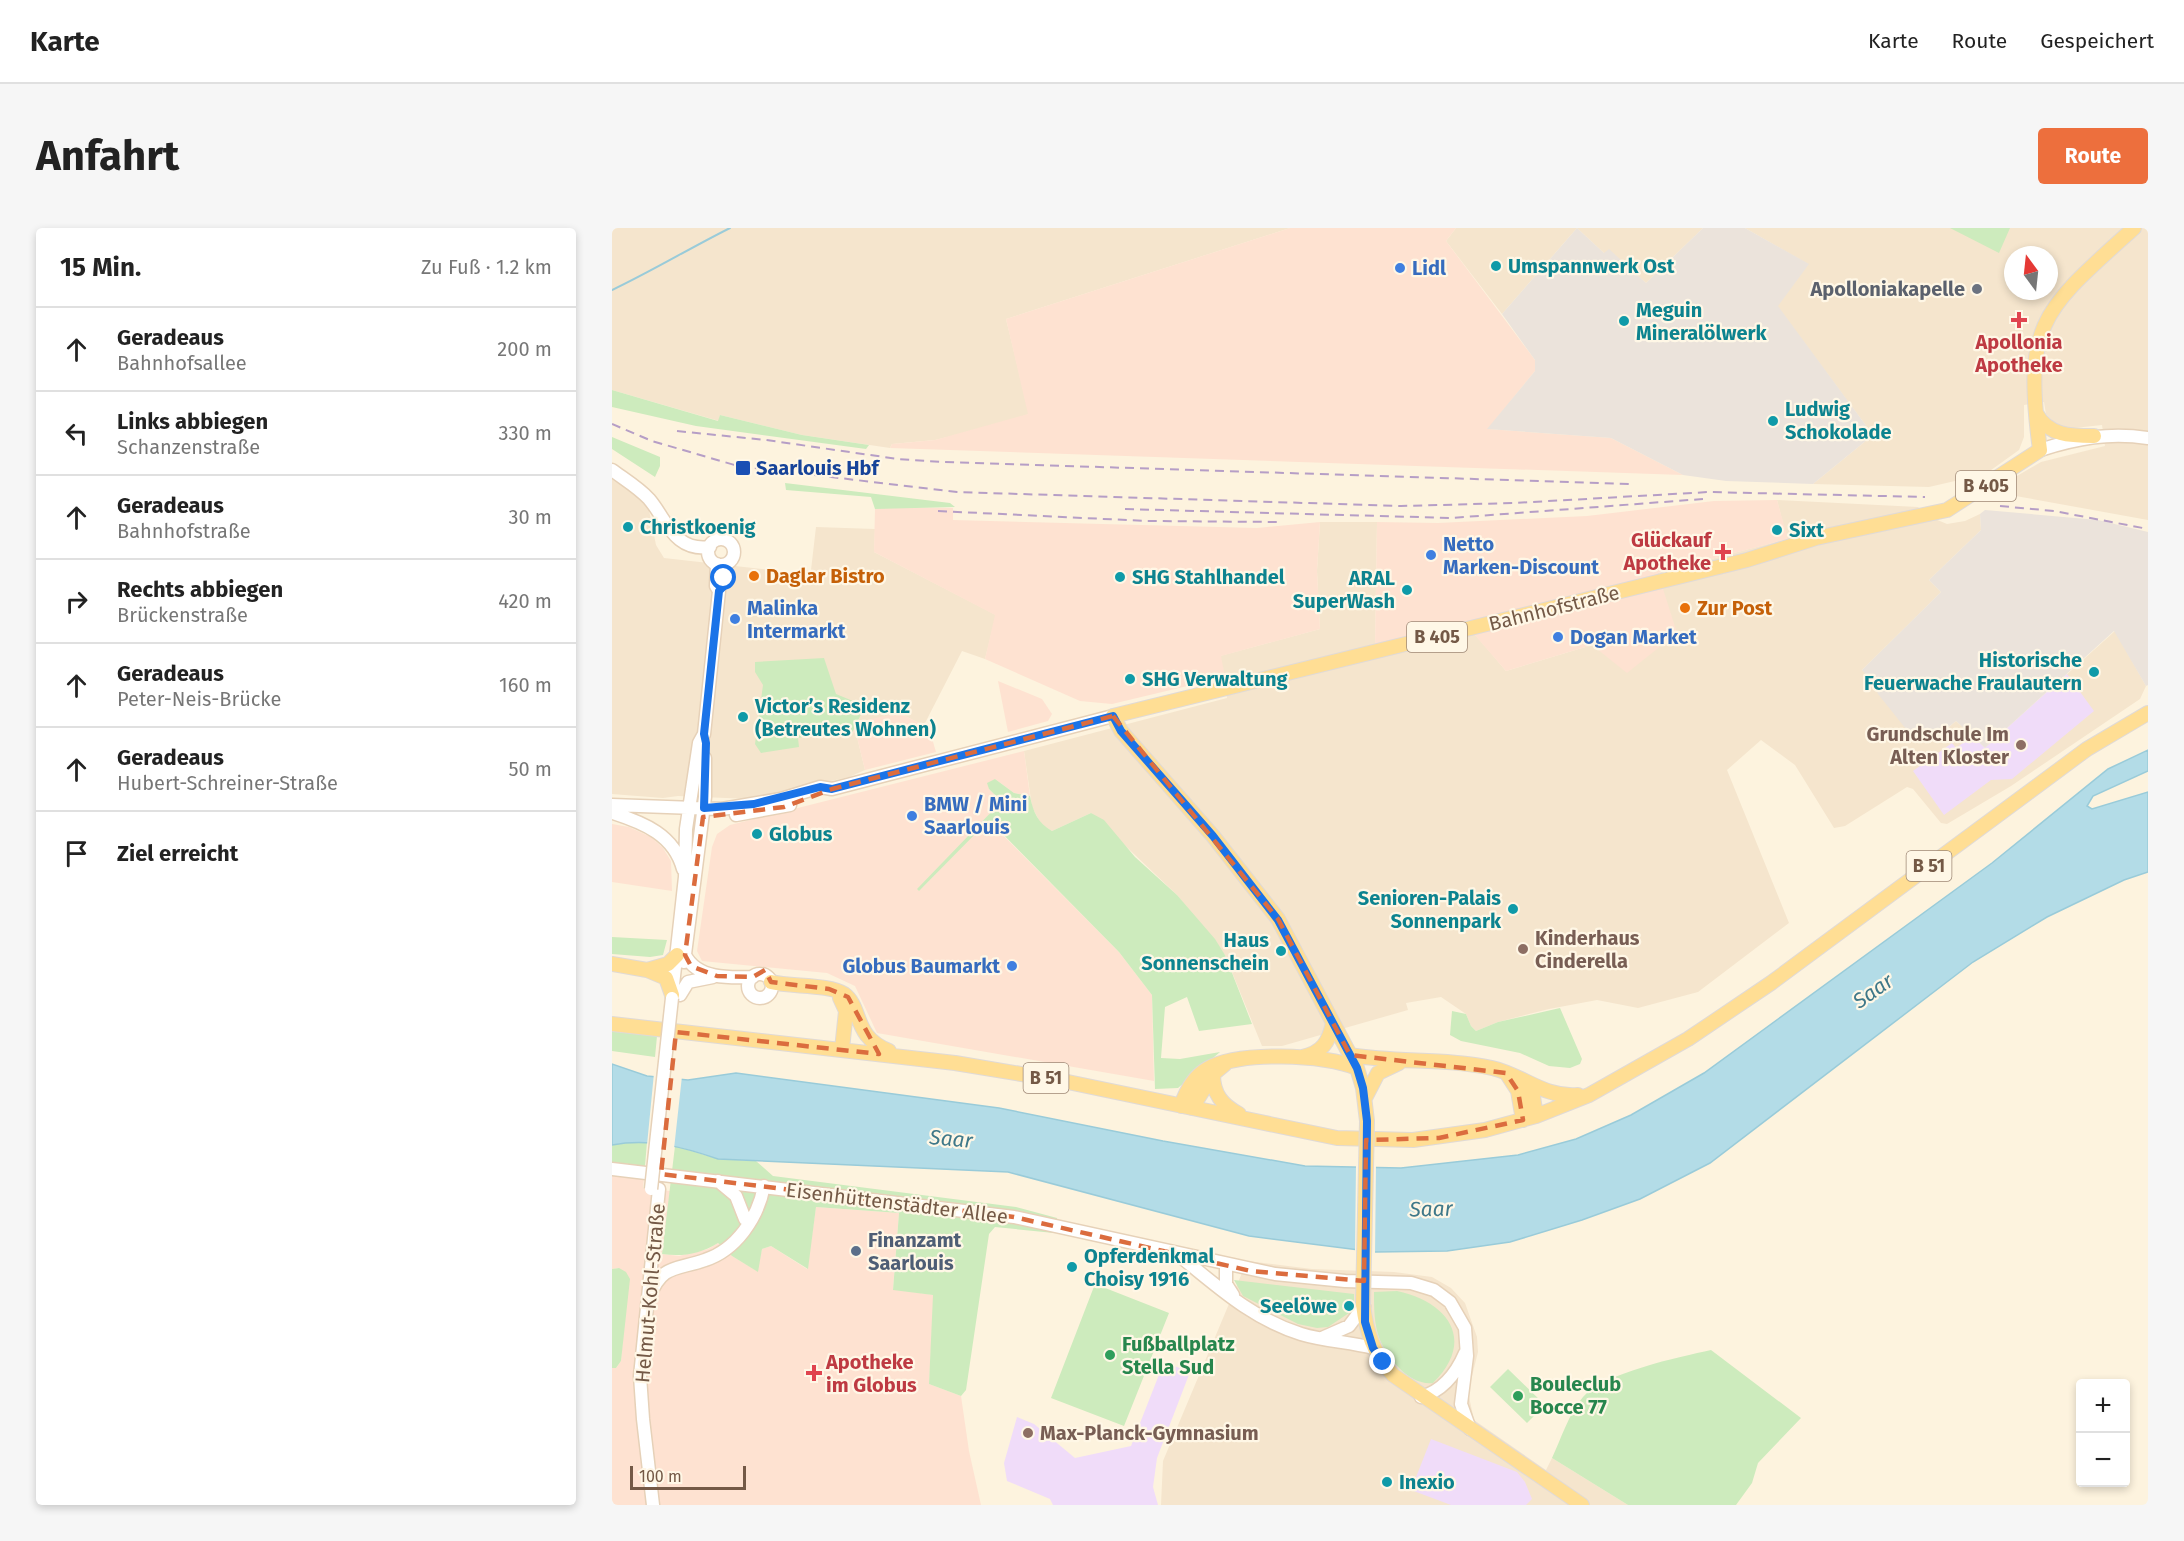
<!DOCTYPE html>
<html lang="de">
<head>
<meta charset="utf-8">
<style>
  :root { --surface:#fff; --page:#f6f6f6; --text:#222; --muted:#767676; --line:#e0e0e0; --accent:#ed6f3d }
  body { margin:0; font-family:"Fira Sans",sans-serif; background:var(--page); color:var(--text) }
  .controls { position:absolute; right:18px; bottom:18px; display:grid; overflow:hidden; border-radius:6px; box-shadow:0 3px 9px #0003 }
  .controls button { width:54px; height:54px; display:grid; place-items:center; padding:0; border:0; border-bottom:2px solid var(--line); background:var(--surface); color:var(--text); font:30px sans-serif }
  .compass { position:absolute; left:1392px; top:18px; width:54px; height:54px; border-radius:50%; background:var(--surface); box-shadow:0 3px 9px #0003; rotate:345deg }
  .scale { position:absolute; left:18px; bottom:15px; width:116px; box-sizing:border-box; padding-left:6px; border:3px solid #745946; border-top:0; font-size:16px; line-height:21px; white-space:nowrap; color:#745946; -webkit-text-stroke:4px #fff7e6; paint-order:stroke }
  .stop { position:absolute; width:18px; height:18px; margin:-14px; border:4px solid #1a73e8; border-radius:50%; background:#fff }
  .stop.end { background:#1a73e8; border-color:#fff; box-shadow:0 2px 6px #0008 }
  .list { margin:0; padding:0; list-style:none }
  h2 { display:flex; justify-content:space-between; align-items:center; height:78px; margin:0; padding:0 24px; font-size:26px }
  h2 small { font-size:20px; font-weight:400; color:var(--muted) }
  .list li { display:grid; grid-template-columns:39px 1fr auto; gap:18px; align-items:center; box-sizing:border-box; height:84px; padding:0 24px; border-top:2px solid var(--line) }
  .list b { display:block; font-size:22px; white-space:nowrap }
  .list p { margin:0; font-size:20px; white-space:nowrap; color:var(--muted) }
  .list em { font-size:20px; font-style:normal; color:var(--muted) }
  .icon { flex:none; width:33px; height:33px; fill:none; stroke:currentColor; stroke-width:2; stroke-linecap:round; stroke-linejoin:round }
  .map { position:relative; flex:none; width:1536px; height:1277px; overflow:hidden; border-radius:6px }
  header { display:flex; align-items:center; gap:36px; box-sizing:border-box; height:84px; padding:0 30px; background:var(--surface); border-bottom:2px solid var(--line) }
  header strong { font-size:28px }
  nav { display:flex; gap:33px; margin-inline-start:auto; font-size:21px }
  .intro { display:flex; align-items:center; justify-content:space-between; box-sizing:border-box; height:144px; padding:0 36px }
  h1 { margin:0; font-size:42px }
  .button { padding:15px 27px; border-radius:6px; background:var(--accent); color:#fff; font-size:21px; font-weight:700 }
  main { display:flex; gap:36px; padding:0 36px }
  aside { flex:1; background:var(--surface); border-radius:6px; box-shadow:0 3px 9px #0003 }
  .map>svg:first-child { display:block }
</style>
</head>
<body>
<header>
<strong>Karte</strong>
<nav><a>Karte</a><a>Route</a><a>Gespeichert</a></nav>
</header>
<div class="intro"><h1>Anfahrt</h1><a class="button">Route</a></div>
<main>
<aside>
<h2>15 Min.<small>Zu Fuß · 1.2 km</small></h2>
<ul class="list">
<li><svg class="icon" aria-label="ahead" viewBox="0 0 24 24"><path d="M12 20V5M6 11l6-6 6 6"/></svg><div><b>Geradeaus</b><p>Bahnhofsallee</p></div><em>200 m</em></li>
<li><svg class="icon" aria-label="left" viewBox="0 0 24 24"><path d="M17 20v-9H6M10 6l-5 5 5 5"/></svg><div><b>Links abbiegen</b><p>Schanzenstraße</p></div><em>330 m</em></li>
<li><svg class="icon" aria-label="ahead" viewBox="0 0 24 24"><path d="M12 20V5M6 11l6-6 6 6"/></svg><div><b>Geradeaus</b><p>Bahnhofstraße</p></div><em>30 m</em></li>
<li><svg class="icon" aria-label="right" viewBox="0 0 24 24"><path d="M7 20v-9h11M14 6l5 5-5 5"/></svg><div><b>Rechts abbiegen</b><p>Brückenstraße</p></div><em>420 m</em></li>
<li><svg class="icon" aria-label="ahead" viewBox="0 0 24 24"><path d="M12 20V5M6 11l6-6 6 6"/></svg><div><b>Geradeaus</b><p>Peter-Neis-Brücke</p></div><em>160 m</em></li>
<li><svg class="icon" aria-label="ahead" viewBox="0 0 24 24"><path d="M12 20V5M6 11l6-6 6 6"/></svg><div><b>Geradeaus</b><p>Hubert-Schreiner-Straße</p></div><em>50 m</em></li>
<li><svg class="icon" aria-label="arrive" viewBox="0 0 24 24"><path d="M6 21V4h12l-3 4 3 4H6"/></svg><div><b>Ziel erreicht</b></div></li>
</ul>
</aside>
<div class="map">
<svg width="1536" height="1277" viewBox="0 0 1536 1277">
  <rect width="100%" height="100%" fill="#fdf3de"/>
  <path fill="#f5e5cd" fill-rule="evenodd" d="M0,0H678L394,91L417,186L377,199L323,212L280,216L278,220L190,207L108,187L107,193L0,162Z
    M844,0H1091L1034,55L997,22L993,26L965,0L890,86L834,13Z
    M1133,0H1536V292L1387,265L1393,255L1429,234L1493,218L1490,197L1453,201L1446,199L1434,186L1432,174L1412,177V209L1407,222L1361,255L1356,250L1317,259L1201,256L1261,207L1165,78L1196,36ZM1401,27H1437V63H1401Z
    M0,250L22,264L37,282L44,317L52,330L177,344L199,342L204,299L263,301L262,324L384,387L373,431L350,423L312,497L317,500L287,485L241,505H244L253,542L237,549L138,571L66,568L51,570L0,566Z
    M1165,272L1306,279L1316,288L1335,296L1353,293L1368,286L1369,302L1317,352L1329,364L1250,442L1258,446L1318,515L1344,493L1373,520L1503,403L1534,458L1528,471L1399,558L1335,596L1329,595L1301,561L1295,559L1233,598L1222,600L1183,537L1149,512L1115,542L1177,695L1086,764L1026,780L985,772L937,781L886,794L864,803L859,798L854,786L829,769L794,775L796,782L670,818H650L613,727L565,667L479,585L440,603L429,596L420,579L412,523L615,470L608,428L708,401L705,343L708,294H765L763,419L855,397L894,443L980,417L1046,345L1175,311Z
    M635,1033L700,1041L782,1044L820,1049L839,1060L853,1075L865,1109L866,1124L856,1164L862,1192L934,1242L940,1230L1016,1277H549L551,1233Z"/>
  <path fill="#fee2d1" d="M678,0H844L834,13L923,132V143L876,201L999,210L1071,247L278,220L280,216L323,212L416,186L394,91Z
    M1165,272L1176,311L1046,345L1065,405L1015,445L980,417L894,443L854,397L763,419L765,294L826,295L975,288L1102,273Z
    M273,279L341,280V292L645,300L708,294L705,343L708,401L609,428L613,449L500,476L468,473L373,431L383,387L262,324L263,281Z
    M386,453L430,471L440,486L436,493L396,504Z
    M287,485L317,500L324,524L253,542L244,505H240L245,494Z
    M412,523L418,568L402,565L383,551L377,561L385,569L386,577L307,663L376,592L507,724L540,767L542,853L265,805L243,758L215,745L90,733L85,723L100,619L105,606L118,597Z
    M0,596L17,599L39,609L51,620L59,633L60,663L0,654Z
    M0,934L33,938L31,960L58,963L50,1026L67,1028L96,1021L106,1015L120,1028L145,1043L150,1021L159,1018L195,1041L204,979L287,985L281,1061L322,1067L317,1156L349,1168L357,1223L369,1277H0V1140H4L9,1133L12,1097L7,1040L0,1041Z"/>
  <path fill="#ebe3db" d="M965,0L992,25L997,21L1034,55L1091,0H1133L1197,36L1166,78L1261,207L1201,256L1114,253L1071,247L999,210L875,201L923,143V132L890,86Z
    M1373,282L1486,292L1536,304V457L1534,458L1502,403L1373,520L1344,493L1317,515L1302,511L1266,466L1258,446L1255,448L1250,442L1329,364L1317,352L1369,302L1368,286Z"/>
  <path fill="#f0dcf9" d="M1455,446L1482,483L1400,551L1379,552L1332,587L1301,543L1340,515L1344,520L1360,508L1373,520Z
    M552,1134L578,1144L545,1230L541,1259L546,1277H441L438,1271L395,1253L392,1235L405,1189L422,1196L463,1230L519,1218Z
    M819,1211L905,1244L913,1254L920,1271L914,1277H839L799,1262Z"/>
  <path fill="#cdebbd" d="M1338,0H1398L1387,25Z
    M0,162L106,193L108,187L190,207L257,217L254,221L84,198L0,179Z
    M0,209L48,229V238L43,249L0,221Z
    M173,255L338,275L343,279L263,281L259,269L174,262Z
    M212,430L224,466L253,478L240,505L225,506L218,503L186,510L187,519L149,525L143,516L151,457L143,444V434Z
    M383,551L402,565L418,568C421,584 426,595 440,603L479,585L492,592L523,629L565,667L603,711L613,727L640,796L587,803L575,769L553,779L549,830L568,831L608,824L566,860L543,861L540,767L507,724L377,592L307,663L305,661L386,577L385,569L377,561L375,555Z
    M0,709L55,712L51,727L38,729L0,726Z
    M948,780L970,831L968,836L958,840L937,838L908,825L849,813L838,807L840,783L854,786L859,798L864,803L886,794Z
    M0,803L45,808L43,829L0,823Z
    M24,913L35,914L33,938L0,934V917Z
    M63,918L106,931L144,933L161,948L404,979L445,990L442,1005L383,999L377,1006L354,1162L349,1168L317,1156L321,1067L281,1062L287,985L204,979L196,1041L159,1018L150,1021L146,1044L120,1028L106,1015C88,1026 70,1029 50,1026Z
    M7,1040L14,1044L18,1051L9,1133L4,1140H0V1041Z
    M622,1052L742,1066V1075L737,1085L716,1099L705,1100L686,1096L631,1068Z
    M483,1056L557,1085L512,1198L439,1170Z
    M785,1063C837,1074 864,1113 821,1155C798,1158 776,1131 768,1112C762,1097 762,1080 762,1064Z
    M1099,1122L1189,1190L1146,1235L1140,1255L1124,1277H1016L940,1230C949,1211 957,1185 971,1169C992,1145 1067,1129 1099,1122Z
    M896,1141L933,1177L915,1195L878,1159Z"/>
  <path fill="#b3dce7" stroke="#99cbd9" stroke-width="1.5" d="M1536,522V543L1481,568L1475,578L1480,581L1536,564V644L1512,652L1435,689L1361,734L1098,935L1028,971L970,992L898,1014L835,1023L763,1024L637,1008L396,944L106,931C71,919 38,910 0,917V836L35,848L76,852L124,845L387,880L551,913L693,938L789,940L906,927L964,911L1019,887L1092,845L1380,635L1496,541Z"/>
  <path fill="#fdf3de" d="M42,845L70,848L62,921L35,917Z
    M744,936H764L763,1027L743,1024Z"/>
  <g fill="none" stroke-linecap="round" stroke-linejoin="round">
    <path stroke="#99cbd9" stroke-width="2" d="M0,62C40,43 78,20 118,0"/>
    <g stroke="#e6d1b8" stroke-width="15">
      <path id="secondary" d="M1428,222C1465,210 1498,204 1536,210
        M0,242C12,251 27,260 37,271C55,292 62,324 98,319
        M96 324a13 13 0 1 1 26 0a13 13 0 1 1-26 0Z
        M0,577L110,581L169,571L208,559L220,561L501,488
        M1,585C32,595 62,607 71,641
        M124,587L178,577
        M73,727C85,751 117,750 141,749
        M72,734L93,569V530
        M136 758a12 12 0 1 1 24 0a12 12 0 1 1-24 0Z
        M60,766L73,649L74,601L87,515L92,506L107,363L104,358L105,336
        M68,767L76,754L101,749
        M0,941L402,989L663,1046L733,1053L799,1055L822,1062L838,1074L853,1100L855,1128L849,1176L858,1201
        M106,953L124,968L133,991
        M569,1029C607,1060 641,1091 689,1106C712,1113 737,1114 761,1120
        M614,1038V1056L621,1067
        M38,1068C50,1036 65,1042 93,1032C124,1022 146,990 152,958
        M712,1109L737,1098L752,1078
        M809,1169C830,1163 844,1146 853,1125
        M41,1277L31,1191L28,1148L47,961"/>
    </g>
    <g stroke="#e0dad6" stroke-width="16">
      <path id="primary" d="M1424,185C1436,208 1459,208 1482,208
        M0,736L35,742L54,750L60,767
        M35,742L56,736L65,727
        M159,754C179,759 217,756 232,766C251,780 240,808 277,823
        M228,770L234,783L230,821
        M0,796L343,835L451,853L725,910L801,912L873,902L924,888L977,867L1076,811L1159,755L1475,521L1536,485
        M738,827C785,835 834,830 880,840C911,847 932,870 966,867
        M690,829C710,825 717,814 721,795
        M613,836L601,846C601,866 610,877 627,886
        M895,846L906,863L911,892
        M913,854L920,862L924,888
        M753,870L766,845L787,835
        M569,878C574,863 581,849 595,841C625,823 714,826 745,840
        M580,880L601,846
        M755,893L751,860L745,840L666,691L601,608L509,503L501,488L1135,332L1204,310L1335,282L1428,222C1411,94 1430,83 1522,0
        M751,1076C754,1104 762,1126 781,1147L970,1277"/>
    </g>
    <use href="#secondary" stroke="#fff" stroke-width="12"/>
    <use href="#primary" stroke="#ffde94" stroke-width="14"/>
    <path stroke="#b69ec6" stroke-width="2" stroke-dasharray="9 6" stroke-linecap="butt" d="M0,196L40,213L126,238L345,264L789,278L902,275L1097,264L1313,269
      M65,203L154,212L286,231L331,234L1019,256
      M1388,278L1442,283L1536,301
      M513,281L839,290L1091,271
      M326,283L535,293L669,294"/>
    <g stroke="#e6d1b8" stroke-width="15" stroke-linecap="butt">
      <path id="secondary-bridge" d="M39,961L60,770"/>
    </g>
    <g stroke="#e0dad6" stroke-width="16" stroke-linecap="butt">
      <path id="primary-bridge" d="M751,1076L755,893"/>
    </g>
    <use href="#secondary-bridge" stroke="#fff" stroke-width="12"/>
    <use href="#primary-bridge" stroke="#ffde94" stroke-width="14"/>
  </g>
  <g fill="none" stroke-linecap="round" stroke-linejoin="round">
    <path stroke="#1a73e8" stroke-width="8" d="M112,350L111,359L107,363L92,506L94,515L92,580L142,576L208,559L220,561L501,488L509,503L601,608L666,692L745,840L751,860L755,893L753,1094L761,1120L771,1134"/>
  </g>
  <path fill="none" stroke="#db6c3e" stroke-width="4.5" stroke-dasharray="12 8" stroke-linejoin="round" d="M501,488L666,691L738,827L894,845L906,863L911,892L827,910L754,912L752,1053L639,1043L402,989L49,946L64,804L267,826L236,769L217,761L159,754L153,742L141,749L105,748L79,738L73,727L91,589L172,579L220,561Z"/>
  <g fill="#0f9aa8" stroke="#fff7e6" stroke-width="2">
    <circle cx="884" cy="38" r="6"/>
    <circle cx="1012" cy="93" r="6"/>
    <circle cx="1161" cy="193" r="6"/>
    <circle cx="16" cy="299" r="6"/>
    <circle cx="1165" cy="302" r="6"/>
    <circle cx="508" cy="349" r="6"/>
    <circle cx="795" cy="362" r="6"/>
    <circle cx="1482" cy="444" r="6"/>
    <circle cx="518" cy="451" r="6"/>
    <circle cx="131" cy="489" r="6"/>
    <circle cx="145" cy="606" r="6"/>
    <circle cx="901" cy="681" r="6"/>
    <circle cx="669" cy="723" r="6"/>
    <circle cx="460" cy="1039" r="6"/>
    <circle cx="737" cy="1078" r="6"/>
    <circle cx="775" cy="1254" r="6"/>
  </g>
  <g fill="#3f7fe0" stroke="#fff7e6" stroke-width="2">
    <circle cx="788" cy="40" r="6"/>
    <circle cx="819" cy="327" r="6"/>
    <circle cx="123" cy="391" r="6"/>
    <circle cx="946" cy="409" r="6"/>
    <circle cx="300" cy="588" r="6"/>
    <circle cx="400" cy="738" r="6"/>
  </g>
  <circle fill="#6b7280" stroke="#fff7e6" stroke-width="2" cx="1365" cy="61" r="6"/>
  <g fill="#e0444e" stroke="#fff7e6" stroke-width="2">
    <path d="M1404 83h6v6h6v6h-6v6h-6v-6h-6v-6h6z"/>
    <path d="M1108 315h6v6h6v6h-6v6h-6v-6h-6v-6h6z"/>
    <path d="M199 1136h6v6h6v6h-6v6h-6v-6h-6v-6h6z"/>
  </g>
  <rect fill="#1a4fb4" stroke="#fff7e6" stroke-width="2" x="123" y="232" width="16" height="16" rx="3"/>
  <g fill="#e8710a" stroke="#fff7e6" stroke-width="2">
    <circle cx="142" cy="348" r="6"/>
    <circle cx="1073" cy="380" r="6"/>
  </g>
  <g fill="#8d6e63" stroke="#fff7e6" stroke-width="2">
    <circle cx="1409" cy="517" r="6"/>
    <circle cx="911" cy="721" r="6"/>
    <circle cx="416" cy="1205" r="6"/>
  </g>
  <circle fill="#5c6f8a" stroke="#fff7e6" stroke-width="2" cx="244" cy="1023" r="6"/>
  <g fill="#2e9e5b" stroke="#fff7e6" stroke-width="2">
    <circle cx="498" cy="1127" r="6"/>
    <circle cx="906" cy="1168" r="6"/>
  </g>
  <g text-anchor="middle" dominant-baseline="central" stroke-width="4.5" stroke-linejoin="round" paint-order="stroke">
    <g fill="#fff7e6" stroke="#9e8876" stroke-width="1.5">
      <rect x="1344" y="243" width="60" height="30" rx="4.5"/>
      <rect x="795" y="394" width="60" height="30" rx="4.5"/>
      <rect x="1294.5" y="623" width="45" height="30" rx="4.5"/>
      <rect x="411.5" y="835" width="45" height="30" rx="4.5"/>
    </g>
    <g font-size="18" font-weight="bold" fill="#745946">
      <text x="1374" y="258">B 405</text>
      <text x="825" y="409">B 405</text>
      <text x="1317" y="638">B 51</text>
      <text x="434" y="850">B 51</text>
    </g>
    <g font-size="20" font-weight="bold" fill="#0d838f" stroke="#fff7e6" text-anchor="start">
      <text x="896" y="38">Umspannwerk Ost</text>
      <text x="1024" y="82">Meguin<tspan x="1024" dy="23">Mineralölwerk</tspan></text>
      <text x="1173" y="181">Ludwig<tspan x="1173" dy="23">Schokolade</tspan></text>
      <text x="28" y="299">Christkoenig</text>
      <text x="1177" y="302">Sixt</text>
      <text x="520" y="349">SHG Stahlhandel</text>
      <text x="783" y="350" text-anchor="end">ARAL<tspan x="783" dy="23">SuperWash</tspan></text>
      <text x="1470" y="432" text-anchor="end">Historische<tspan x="1470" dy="23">Feuerwache Fraulautern</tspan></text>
      <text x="530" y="451">SHG Verwaltung</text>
      <text x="143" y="478">Victor’s Residenz<tspan x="143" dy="23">(Betreutes Wohnen)</tspan></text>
      <text x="157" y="606">Globus</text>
      <text x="889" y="670" text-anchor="end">Senioren-Palais<tspan x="889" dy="23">Sonnenpark</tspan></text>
      <text x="657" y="712" text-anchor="end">Haus<tspan x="657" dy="23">Sonnenschein</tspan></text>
      <text x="472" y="1028">Opferdenkmal<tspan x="472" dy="23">Choisy 1916</tspan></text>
      <text x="725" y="1078" text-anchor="end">Seelöwe</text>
      <text x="787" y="1254">Inexio</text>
    </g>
    <g font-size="20" font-weight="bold" fill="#366cbe" stroke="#fff7e6" text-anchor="start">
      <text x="800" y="40">Lidl</text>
      <text x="831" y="316">Netto<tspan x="831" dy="23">Marken-Discount</tspan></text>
      <text x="135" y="380">Malinka<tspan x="135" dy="23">Intermarkt</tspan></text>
      <text x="958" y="409">Dogan Market</text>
      <text x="312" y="576">BMW / Mini<tspan x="312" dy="23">Saarlouis</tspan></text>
      <text x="388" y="738" text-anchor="end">Globus Baumarkt</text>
    </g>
    <g font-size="20" font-weight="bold" fill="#5b616d" stroke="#fff7e6" text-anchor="end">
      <text x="1353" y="61">Apolloniakapelle</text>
    </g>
    <g font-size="20" font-weight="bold" fill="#be3a42" stroke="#fff7e6">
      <text x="1407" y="114">Apollonia<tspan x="1407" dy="23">Apotheke</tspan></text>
      <text x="1099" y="312" text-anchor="end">Glückauf<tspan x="1099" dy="23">Apotheke</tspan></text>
      <text x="214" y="1134" text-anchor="start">Apotheke<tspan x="214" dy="23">im Globus</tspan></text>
    </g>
    <g font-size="20" font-weight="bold" fill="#164399" stroke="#fff7e6" text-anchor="start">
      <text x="144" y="240">Saarlouis Hbf</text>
    </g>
    <g font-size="20" font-weight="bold" fill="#c56008" stroke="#fff7e6" text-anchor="start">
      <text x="154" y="348">Daglar Bistro</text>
      <text x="1085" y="380">Zur Post</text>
    </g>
    <g font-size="20" fill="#745946" stroke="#fff7e6">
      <text transform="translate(942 380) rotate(-14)">Bahnhofstraße</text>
      <text transform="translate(285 975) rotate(7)">Eisenhüttenstädter Allee</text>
      <text transform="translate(38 1065) rotate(-85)">Helmut-Kohl-Straße</text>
    </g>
    <g font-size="20" font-weight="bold" fill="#785e54" stroke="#fff7e6" text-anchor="start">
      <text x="1397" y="506" text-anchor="end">Grundschule Im<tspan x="1397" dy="23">Alten Kloster</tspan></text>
      <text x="923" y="710">Kinderhaus<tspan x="923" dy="23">Cinderella</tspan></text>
      <text x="428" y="1205">Max-Planck-Gymnasium</text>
    </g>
    <g font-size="20" font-weight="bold" fill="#4e5e75" stroke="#fff7e6" text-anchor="start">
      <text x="256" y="1012">Finanzamt<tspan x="256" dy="23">Saarlouis</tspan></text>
    </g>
    <g font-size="20" font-weight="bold" fill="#27864d" stroke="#fff7e6" text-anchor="start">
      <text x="510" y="1116">Fußballplatz<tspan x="510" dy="23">Stella Sud</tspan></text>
      <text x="918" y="1156">Bouleclub<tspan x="918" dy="23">Bocce 77</tspan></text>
    </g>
    <g font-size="21" font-style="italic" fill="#3f7889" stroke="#fff7e6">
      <text transform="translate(1261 763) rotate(-35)">Saar</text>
      <text transform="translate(339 911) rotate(5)">Saar</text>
      <text transform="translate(819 981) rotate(-1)">Saar</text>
    </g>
  </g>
</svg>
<div class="controls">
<button>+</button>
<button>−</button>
</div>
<svg class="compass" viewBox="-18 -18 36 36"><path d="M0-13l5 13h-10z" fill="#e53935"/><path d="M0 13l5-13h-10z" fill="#767676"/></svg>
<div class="scale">100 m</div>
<div class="stop" style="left:112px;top:350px"></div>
<div class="stop end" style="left:771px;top:1134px"></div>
</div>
</main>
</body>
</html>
